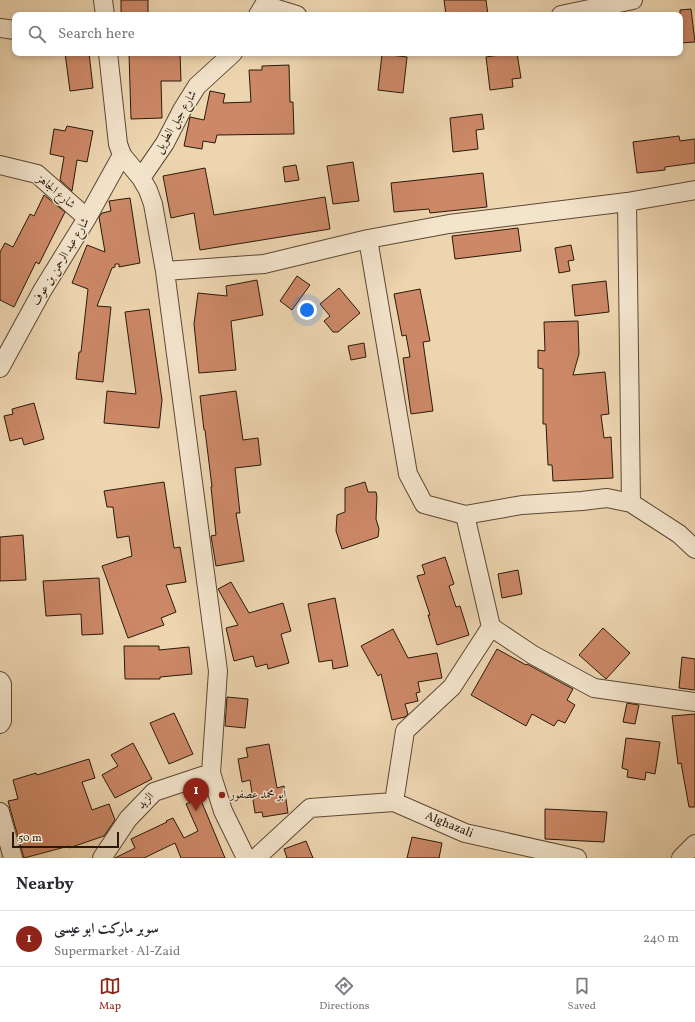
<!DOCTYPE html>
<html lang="en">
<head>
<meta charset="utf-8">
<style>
  :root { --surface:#fff; --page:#f2f2f3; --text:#2b2b33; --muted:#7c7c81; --line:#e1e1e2; --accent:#8f2418 }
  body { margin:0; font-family:Vollkorn,Amiri,serif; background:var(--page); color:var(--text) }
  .scale { position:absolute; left:12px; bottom:10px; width:107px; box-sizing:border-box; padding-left:4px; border:2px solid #2a190b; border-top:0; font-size:11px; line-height:14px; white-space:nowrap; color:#2a190b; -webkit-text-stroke:3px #f3e4cc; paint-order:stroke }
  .you { position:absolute; left:307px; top:310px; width:14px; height:14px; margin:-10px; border:3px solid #fff; border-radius:50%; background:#1a73e8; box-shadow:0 0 0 6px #1a73e833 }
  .badge { display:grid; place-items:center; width:26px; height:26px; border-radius:50%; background:var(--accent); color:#fff; font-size:13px; font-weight:700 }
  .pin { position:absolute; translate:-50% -33px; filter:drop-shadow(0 1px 2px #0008) }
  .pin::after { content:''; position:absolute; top:21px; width:14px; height:12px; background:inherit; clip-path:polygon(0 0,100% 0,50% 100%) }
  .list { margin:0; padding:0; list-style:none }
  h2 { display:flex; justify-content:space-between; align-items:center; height:52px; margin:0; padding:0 16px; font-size:17px }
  h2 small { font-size:13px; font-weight:400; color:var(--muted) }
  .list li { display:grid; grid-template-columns:26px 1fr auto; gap:12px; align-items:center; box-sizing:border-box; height:56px; padding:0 16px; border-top:1px solid var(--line) }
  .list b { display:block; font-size:15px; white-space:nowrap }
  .list p { margin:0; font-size:13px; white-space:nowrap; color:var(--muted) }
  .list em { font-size:13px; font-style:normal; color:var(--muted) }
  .icon { flex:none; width:22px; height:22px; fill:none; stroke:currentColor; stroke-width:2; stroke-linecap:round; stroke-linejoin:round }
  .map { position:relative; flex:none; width:695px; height:858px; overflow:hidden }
  .search { position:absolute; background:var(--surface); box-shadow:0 2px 6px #0003; left:12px; right:12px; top:12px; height:44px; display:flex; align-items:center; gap:10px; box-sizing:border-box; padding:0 14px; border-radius:8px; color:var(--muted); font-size:15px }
  .sheet { height:108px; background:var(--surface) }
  nav { display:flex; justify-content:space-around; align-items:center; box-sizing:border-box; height:56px; border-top:1px solid var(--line); background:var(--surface); font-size:11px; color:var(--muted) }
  nav a { display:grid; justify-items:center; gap:2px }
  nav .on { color:var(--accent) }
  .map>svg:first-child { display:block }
</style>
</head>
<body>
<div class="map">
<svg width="695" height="858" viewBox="0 0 695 858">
  <rect width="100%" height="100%" fill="#edd5b0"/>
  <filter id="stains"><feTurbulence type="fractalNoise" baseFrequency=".005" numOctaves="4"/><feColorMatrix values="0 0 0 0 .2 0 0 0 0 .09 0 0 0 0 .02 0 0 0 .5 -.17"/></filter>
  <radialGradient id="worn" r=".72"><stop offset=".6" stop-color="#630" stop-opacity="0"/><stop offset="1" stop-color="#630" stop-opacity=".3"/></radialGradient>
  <path fill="#cc8867" stroke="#2a190b" d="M121,0H148V15H121Z
    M444,0H486L488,15H446Z
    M691,9L695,42L680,43V10Z
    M65,53H89L93,88L70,91Z
    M129,53H180L181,81H161L162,118L131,119Z
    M500,53H517L521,78L512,79L513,87L490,90L486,57L500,55Z
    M382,54L407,57L403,93L378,90Z
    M289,65L290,102H293L294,134L217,135L215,143L203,141L202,149L184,146L190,117L204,120L210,91L225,94L223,103L251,102L249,70H262V66Z
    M482,114L484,129L476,130L478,149L453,152L450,118Z
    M67,126L93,131L87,162L77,160L72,191L60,180L64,157L50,154L54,129L65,131Z
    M679,136L680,141L695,139V163L665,167V170L637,173L633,142Z
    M353,162L359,201L333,204L327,166Z
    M296,165L299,180L285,182L283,167Z
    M205,168L214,215L325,197L330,229L200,250L194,213L171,218L163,176Z
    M483,173L487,207L430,213L429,209L394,212L391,183Z
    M44,195L65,212L39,264L36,262L14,307L0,300V252L5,243L13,247L30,214L34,216Z
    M130,198L140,263L119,267V264H115V267L112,268L97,306L111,307L103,382L76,379L79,352H81L88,289L72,283L87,245L105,252L99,217L102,213L111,211L109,201Z
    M518,228L521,251L455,259L452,236Z
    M571,245L574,260L568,261L570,271L559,273L555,248Z
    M297,276L310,285L292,310L280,301Z
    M257,280L263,315L231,321L236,370L199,373L194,324L198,293L227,296L226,286Z
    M606,281L609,312L575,316L572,285Z
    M339,288L360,313L338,332H333L324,321L330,316L320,304Z
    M420,289L430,341L423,342L433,411L411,414L403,358L410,357L406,335L402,336L394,294Z
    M149,309L162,400L159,428L104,423L107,391L136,394L125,312Z
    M578,321L579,354L573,375L605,372L609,414L601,415L604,438L611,437L613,478L553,481L552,465H548L546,424H543V369L538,368V350L545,351L544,322Z
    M364,343L366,357L351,360L348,346Z
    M236,391L243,440L258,438L261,465L235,468L240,513H236L244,561L216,566L211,536L216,535L211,487H212L205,430H204L200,396Z
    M34,403L44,439L24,445L22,438L10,441L4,416L13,414L12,409Z
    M164,482L174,548L180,547L186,582L166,585L176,612L161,618L164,625L128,638L102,566L132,556L129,536L117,538L113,507H107L104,491Z
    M365,482L368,492H376L377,497L376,519L379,529L378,537L342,549L336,531L337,515L345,512V488Z
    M23,535L26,580L0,581V537Z
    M445,557L454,584L449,586L456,607L460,606L469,635L437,645L428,615H430L417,576L425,574L422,565Z
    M518,570L522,594L502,598L498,574Z
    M99,578L103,634L82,635L81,614L46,616L43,581Z
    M231,582L249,613L283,603L291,631L281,634L289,663L268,669L267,664L256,667L253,656L234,661L226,628L238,625L218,589Z
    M335,598L348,666L333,669L332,660L319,662L308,604Z
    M603,628L630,653L606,679L579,655Z
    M393,629L408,658L437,653L442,678L418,682L420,692L416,693L418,701L405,704L408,714L405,717L392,720L381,674L378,676L361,646Z
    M124,646H159V650L189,647L192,674L160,677V679H125Z
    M497,649L526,665L527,664L573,689L567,700L575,705L565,723L558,720L554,726L532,714L526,726L471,695Z
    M682,657L695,659V690L679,688Z
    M227,697L248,699L245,728L225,726Z
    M627,703L639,705L635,724L623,722Z
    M174,713L193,754L169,764L150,723Z
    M695,714V807H689L681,763L678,764L672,716Z
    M626,738L660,742L655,774L646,772L645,780L627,777L628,770L622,768Z
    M133,743L152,779L115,798L102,775L118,766L111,755Z
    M269,744L277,788L284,786L288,813L263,817L262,812L255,813L250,780L242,782L238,759L248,757L246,748Z
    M89,759L95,778L82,782L92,810L109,804L115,820L104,836L69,848V846L24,858L8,801L18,799L13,780L36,773L37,775Z
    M200,798L225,858H181L175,843L144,858H115L135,848L131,839L167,822L166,821L173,818L184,838L198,831L186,804Z
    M545,809L607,812L604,842L545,839Z
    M412,837L442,843L439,858H407Z
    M306,841L313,858H287L284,849Z"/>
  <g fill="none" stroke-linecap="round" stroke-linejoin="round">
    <g stroke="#5b4834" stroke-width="20">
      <path id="minor" d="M103,0L105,15
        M258,15L264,5L297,15
        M561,15L633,0
        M0,28L15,30
        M108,53L118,144L122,155L141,178L148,190L153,204L165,271L218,671L211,773L223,811L246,858
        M0,165L37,174L87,218
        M141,178L165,143L182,110L197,86L233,53
        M627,202L631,503
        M368,239L408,474L424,504L465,515L522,505L582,501L607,498L631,503L679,534L695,549
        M165,271L264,264L368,239L449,224L627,202L695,190
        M0,368L42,291L87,218L122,155
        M491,627L533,655L594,688L695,702
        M0,681L2,684V721L0,724
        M394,802L405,731L452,687L491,627L465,515
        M0,812L13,858
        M102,858L128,819L154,792L211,773
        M256,858L310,808L394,802L465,833L577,858
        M681,858L695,844"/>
    </g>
    <use href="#minor" stroke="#f3e4cc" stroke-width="18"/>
  </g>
  <circle fill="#8f2418" stroke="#f3e4cc" stroke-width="1.5" cx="222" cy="795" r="4"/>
  <g text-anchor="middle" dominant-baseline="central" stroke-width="3" stroke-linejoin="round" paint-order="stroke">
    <g font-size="12" fill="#2a190b" stroke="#f3e4cc">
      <text transform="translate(176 122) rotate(-59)">شارع جبل الطويل</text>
      <text transform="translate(56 192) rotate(40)">شارع الجاهز</text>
      <text transform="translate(61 262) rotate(-59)">شارع عبد الرحمن بن عوف</text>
      <text transform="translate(146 801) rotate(-43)">الزيد</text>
      <text transform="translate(449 825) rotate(22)">Alghazali</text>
    </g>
    <g font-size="12" fill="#2a190b" stroke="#f3e4cc" text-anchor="start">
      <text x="230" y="795">ابو محمد عصفور</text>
    </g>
  </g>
  <rect width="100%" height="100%" filter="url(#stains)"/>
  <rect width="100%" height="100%" fill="url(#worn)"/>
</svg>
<div class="scale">50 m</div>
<div class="you"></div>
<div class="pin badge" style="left:196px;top:811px">1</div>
<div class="search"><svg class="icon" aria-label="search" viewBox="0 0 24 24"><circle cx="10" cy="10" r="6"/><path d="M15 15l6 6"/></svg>Search here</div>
</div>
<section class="sheet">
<h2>Nearby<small></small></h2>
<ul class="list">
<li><span class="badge">1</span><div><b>سوبر ماركت ابو عيسی</b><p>Supermarket · Al-Zaid</p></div><em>240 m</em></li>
</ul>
</section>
<nav>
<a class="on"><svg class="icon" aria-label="map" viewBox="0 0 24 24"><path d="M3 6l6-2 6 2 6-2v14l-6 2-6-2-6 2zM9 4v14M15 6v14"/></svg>Map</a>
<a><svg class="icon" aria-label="directions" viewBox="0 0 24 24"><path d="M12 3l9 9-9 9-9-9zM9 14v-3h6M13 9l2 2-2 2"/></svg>Directions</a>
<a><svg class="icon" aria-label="saved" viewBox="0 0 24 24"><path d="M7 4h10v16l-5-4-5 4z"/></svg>Saved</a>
</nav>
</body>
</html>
